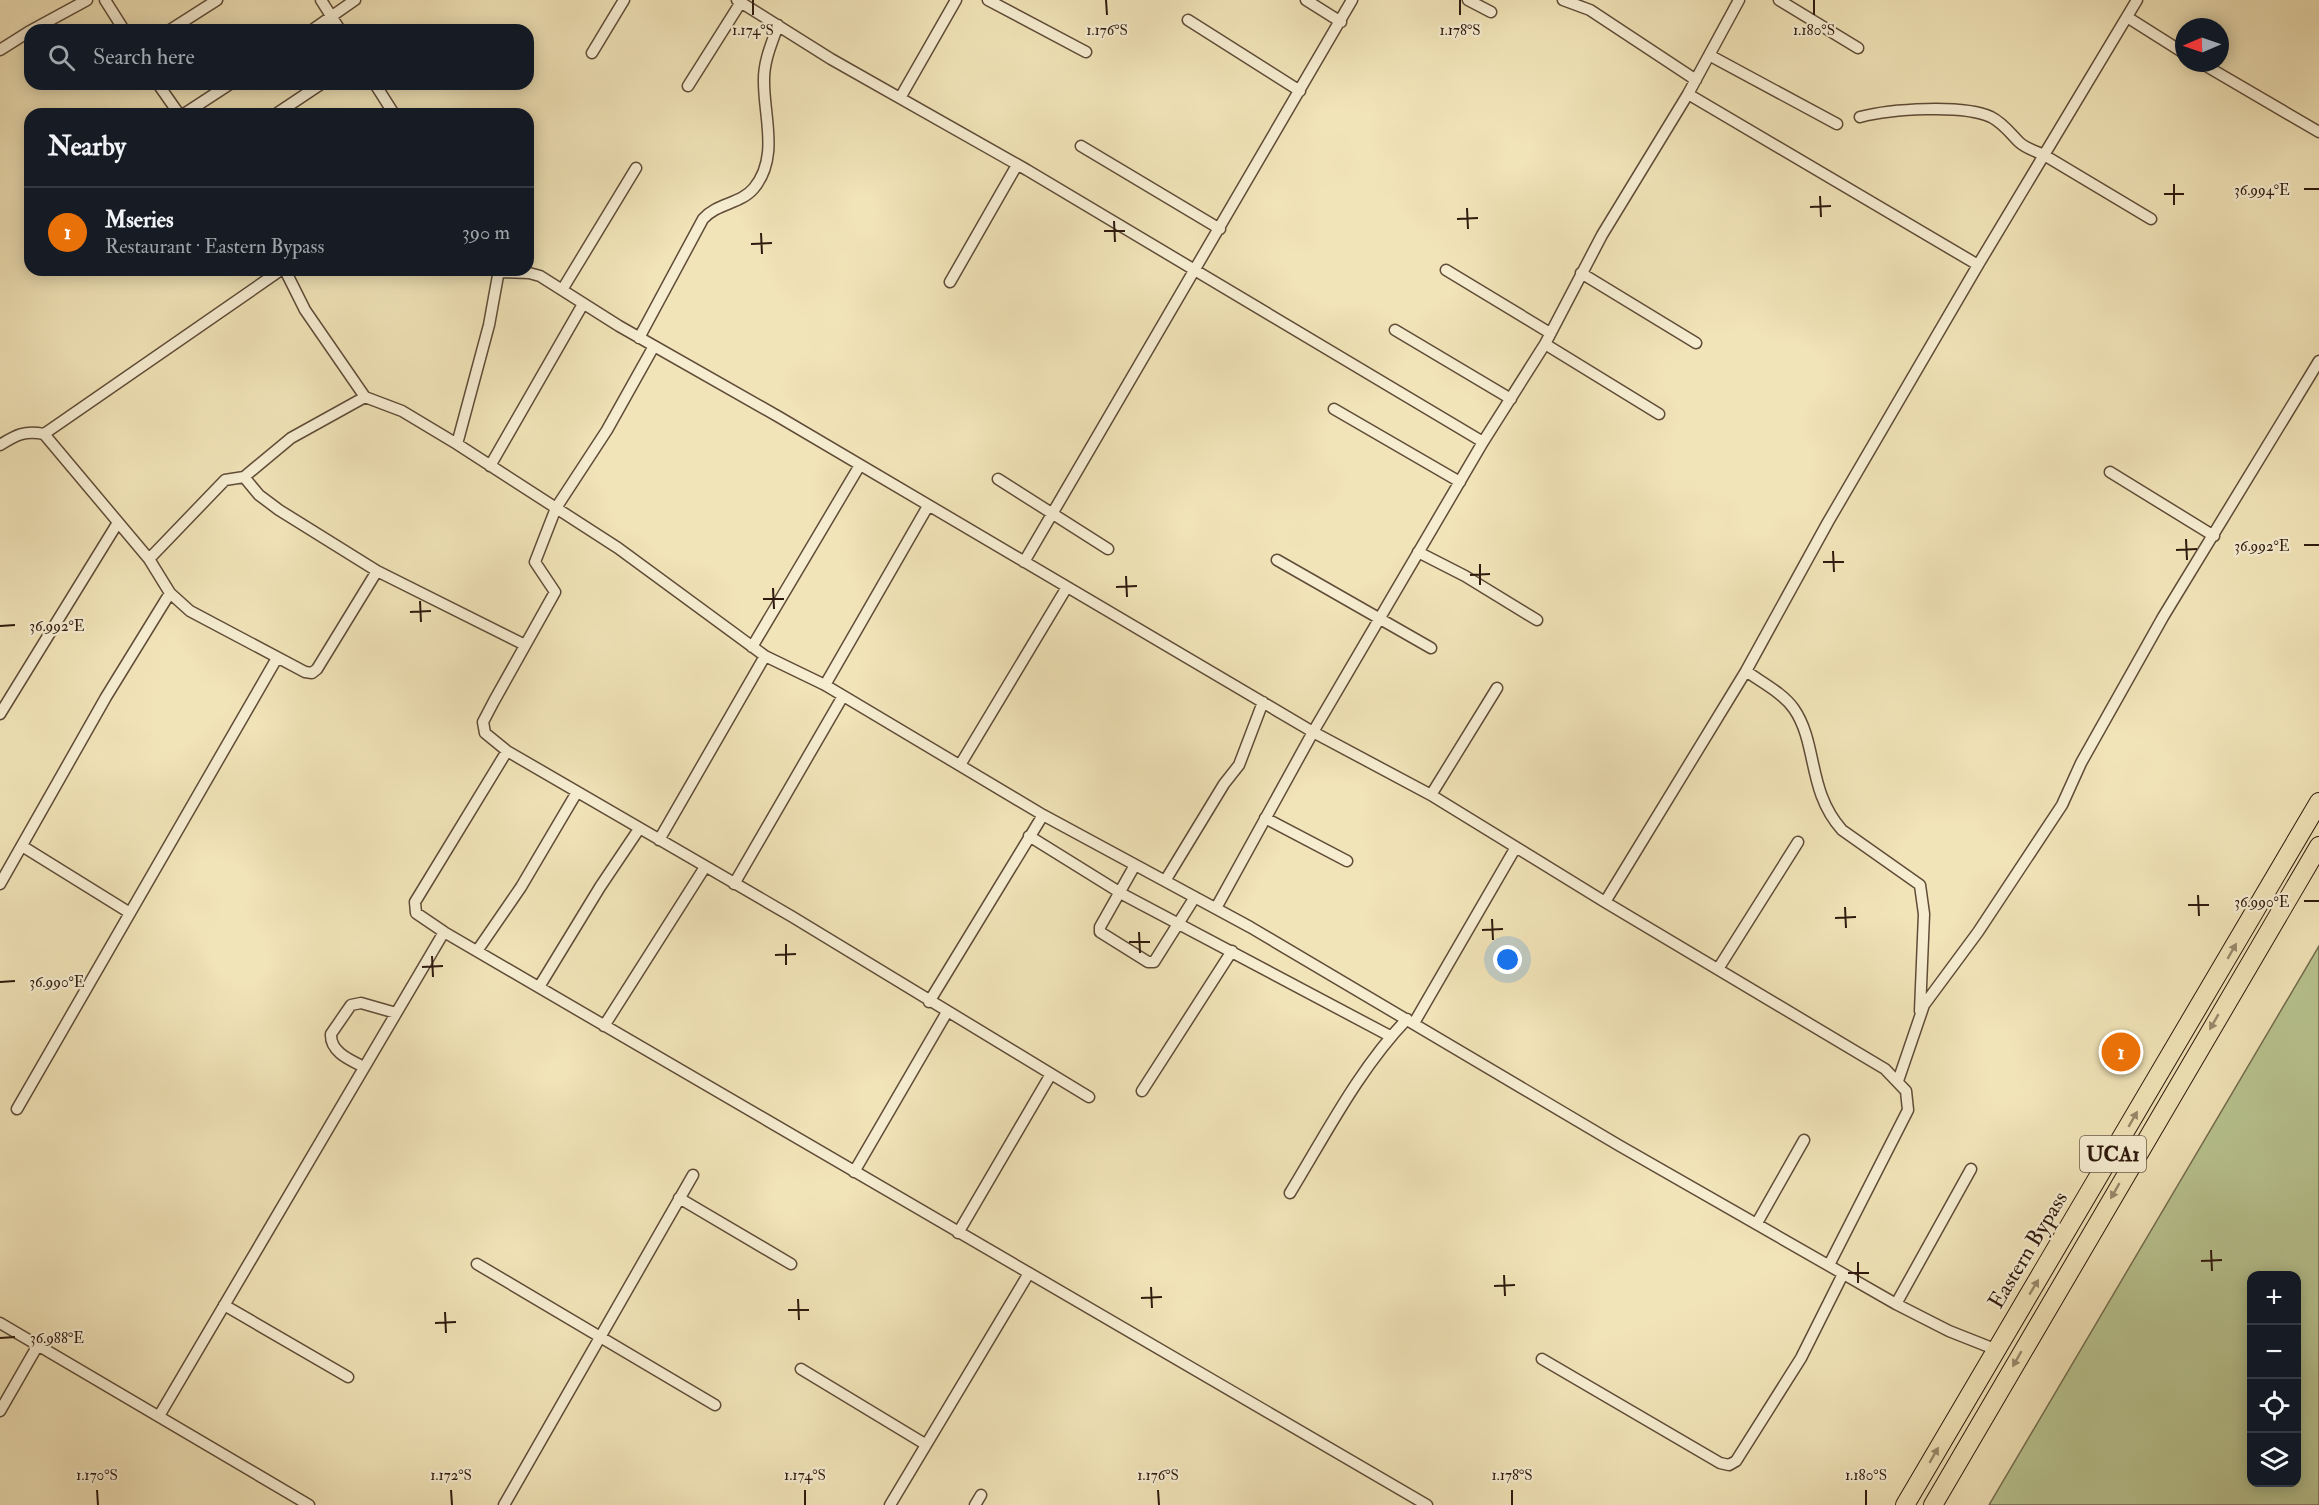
<!DOCTYPE html>
<html lang="en">
<head>
<meta charset="utf-8">
<style>
  :root { --surface:#171b24; --page:#242831; --text:#f1f3f6; --muted:#9ea1a6; --line:#363941; --accent:#c59692 }
  body { margin:0; font-family:"IM FELL Double Pica",serif; background:var(--page); color:var(--text) }
  .controls { position:absolute; right:18px; bottom:18px; display:grid; overflow:hidden; border-radius:12px; box-shadow:0 3px 15px #0003 }
  .controls button { width:54px; height:54px; display:grid; place-items:center; padding:0; border:0; border-bottom:2px solid var(--line); background:var(--surface); color:var(--text); font:30px sans-serif }
  .compass { position:absolute; left:2175px; top:18px; width:54px; height:54px; border-radius:50%; background:var(--surface); box-shadow:0 3px 15px #0003; rotate:268deg }
  .you { position:absolute; left:1508px; top:960px; width:21px; height:21px; margin:-15px; border:4px solid #fff; border-radius:50%; background:#1a73e8; box-shadow:0 0 0 9px #1a73e833 }
  .badge { display:grid; place-items:center; width:39px; height:39px; border-radius:50%; background:var(--accent); color:#fff; font-size:20px; font-weight:700 }
  .pin { position:absolute; translate:-50% -50%; border:3px solid #fff; box-shadow:0 2px 6px #0006 }
  .list { margin:0; padding:0; list-style:none }
  h2 { display:flex; justify-content:space-between; align-items:center; height:78px; margin:0; padding:0 24px; font-size:26px }
  h2 small { font-size:20px; font-weight:400; color:var(--muted) }
  .list li { display:grid; grid-template-columns:39px 1fr auto; gap:18px; align-items:center; box-sizing:border-box; height:90px; padding:0 24px; border-top:2px solid var(--line) }
  .list b { display:block; font-size:22px; white-space:nowrap }
  .list p { margin:0; font-size:20px; white-space:nowrap; color:var(--muted) }
  .list em { font-size:20px; font-style:normal; color:var(--muted) }
  .icon { flex:none; width:33px; height:33px; fill:none; stroke:currentColor; stroke-width:2; stroke-linecap:round; stroke-linejoin:round }
  .map { position:relative; flex:none; width:2319px; height:1505px; overflow:hidden }
  .search { position:absolute; background:var(--surface); box-shadow:0 3px 15px #0003; left:24px; top:24px; width:510px; height:66px; display:flex; align-items:center; gap:15px; box-sizing:border-box; padding:0 21px; border-radius:18px; color:var(--muted); font-size:22px }
  .panel { position:absolute; background:var(--surface); box-shadow:0 3px 15px #0003; left:24px; top:108px; width:510px; height:168px; border-radius:18px }
  .map>svg:first-child { display:block }
</style>
</head>
<body>
<div class="map">
<svg width="2319" height="1505" viewBox="0 0 2319 1505">
  <rect width="100%" height="100%" fill="#f1e4b8"/>
  <filter id="stains"><feTurbulence type="fractalNoise" baseFrequency=".00333" numOctaves="4"/><feColorMatrix values="0 0 0 0 .2 0 0 0 0 .09 0 0 0 0 .02 0 0 0 .5 -.17"/></filter>
  <radialGradient id="worn" r=".72"><stop offset=".6" stop-color="#630" stop-opacity="0"/><stop offset="1" stop-color="#630" stop-opacity=".3"/></radialGradient>
  <path fill="#b8c490" stroke="#746e4f" stroke-width="1.5" fill-rule="evenodd" d="M2319,946V1505H1989ZM2252,1276H2296V1482H2252Z"/>
  <g fill="none" stroke-linecap="round" stroke-linejoin="round">
    <g stroke="#604c38" stroke-width="13">
      <path id="minor" d="M105,0L124,30
        M321,0L340,30
        M737,0L831,59L1027,170L1483,442
        M988,0L1086,52
        M1306,0L1341,22
        M1468,0L1491,12
        M1563,0L1590,10L1696,80
        M1779,0L1858,48
        M2127,17L2184,53
        M1188,20L1300,91
        M32,30L87,0
        M170,30L217,0
        M312,30L355,0
        M0,50L30,31
        M592,53L624,0
        M1709,55L1837,124
        M2201,63L2319,132
        M158,84L179,114
        M375,84L394,114
        M688,86L741,2
        M1688,94L1978,265
        M900,98L956,0
        M184,114L230,84
        M276,114L321,84
        M1860,117C1890,109 1963,104 1991,117C2003,123 2010,133 2019,142C2025,148 2035,151 2044,155L2151,219
        M1081,146L1220,229
        M285,270L305,310L365,397L402,411L457,444L618,548L765,656L825,685L1043,815L1250,927L1620,1146L1896,1304L1949,1331L1997,1350
        M1446,270L1550,333
        M500,272L529,273L540,276L619,326L779,417L1313,732L1431,795L1605,902L1885,1069L1906,1091L1908,1110L1829,1265
        M1581,273L1696,343
        M950,282L1017,165
        M562,290L636,168
        M1395,330L1511,399
        M639,338L703,219C717,203 741,204 754,188C780,156 763,115 764,79C764,60 772,43 778,25
        M1545,344L1659,414
        M654,346L607,430L556,508L535,562L555,592L494,701L483,722L485,733L507,751L791,916L1089,1097
        M1334,409L1460,482
        M44,434L281,270
        M457,444L489,325L499,270
        M0,445C16,435 25,430 44,434L149,559L170,593L190,611L305,672L312,673L317,669L377,571
        M490,466L583,304
        M2110,472L2214,536
        M244,477L259,495L279,510L377,571L525,645
        M998,479L1108,549
        M1418,552L1465,576L1537,620
        M149,559L225,480L244,477L291,438L365,397
        M1277,560L1431,648
        M1024,562L1352,0
        M752,647L860,465
        M1746,671C1761,682 1783,693 1794,709C1818,744 1807,791 1842,830L1920,885L1924,914L1920,1011
        M825,685L928,506
        M0,714L117,524
        M507,751L415,902L416,913L444,932L1427,1505
        M960,765L1067,587
        M1431,795L1497,688
        M1265,818L1347,861
        M1029,836L1124,895L1390,1036
        M659,840L765,656
        M22,846L130,913
        M1135,865L1100,927V932L1148,962H1154L1195,897
        M1165,881L1224,784L1239,765L1263,702
        M0,884L106,697L170,593
        M734,884L843,696
        M1605,902L1746,671L1828,522L1978,265L2137,0
        M1216,908L1313,732L1483,442L1545,344L1602,235L1688,94L1739,0
        M477,951L521,887L577,792
        M1718,969L1798,842
        M539,987L600,887L639,829
        M929,1002L1043,815
        M1414,1023L1516,847
        M604,1026L705,867
        M364,1067C350,1060 330,1052 331,1034L351,1005L361,1003L396,1013
        M1898,1081L1924,1005L1978,932L2062,805L2081,763L2163,617L2319,361
        M1142,1091L1232,951
        M17,1109L277,658
        M854,1172L947,1012
        M1290,1193C1326,1134 1359,1069 1407,1019
        M679,1198L791,1264
        M1757,1223L1804,1140
        M958,1233L1051,1074
        M477,1264L715,1405
        M1896,1304L1971,1169
        M224,1305L348,1377
        M0,1323L309,1505
        M1542,1359L1720,1463L1729,1465L1736,1461L1801,1358L1843,1274
        M801,1369L925,1444
        M0,1411L38,1345
        M159,1416L444,932
        M504,1505L693,1175
        M890,1505L1029,1273
        M975,1505L981,1495"/>
    </g>
    <g stroke="#2f190e" stroke-width="20">
      <path id="primary" d="M1905,1505L2319,802
        M1933,1505L2319,846"/>
    </g>
    <use href="#minor" stroke="#f6edd1" stroke-width="10"/>
    <use href="#primary" stroke="#f1e4b8" stroke-width="18"/>
  </g>
  <defs><path id="oneway-solid" d="M-6-.8H1V-3.2L6.5 0L1 3.2V.8H-6Z" transform="scale(1.5)"/></defs>
  <g fill="#9a896c">
    <use href="#oneway-solid" transform="translate(2232 951) rotate(-60)"/>
    <use href="#oneway-solid" transform="translate(2214 1022) rotate(120)"/>
    <use href="#oneway-solid" transform="translate(2133 1119) rotate(-60)"/>
    <use href="#oneway-solid" transform="translate(2115 1191) rotate(120)"/>
    <use href="#oneway-solid" transform="translate(2034 1287) rotate(-59)"/>
    <use href="#oneway-solid" transform="translate(2017 1359) rotate(120)"/>
    <use href="#oneway-solid" transform="translate(1934 1455) rotate(-60)"/>
  </g>
  <path fill="none" stroke="#2f190e" stroke-width="2" d="M753,0V15M1106,0L1107,15M1460,0V15M1814,0V15M2174,184V205M2304,189H2319M2164,194H2184M1820,196L1821,217M1810,207L1831,206M1467,208L1468,229M1457,219L1478,218M1114,221L1115,242M1104,231H1125M761,233L762,254M751,244L772,243M2186,539L2187,560M2304,545H2319M2176,550L2197,549M1833,551L1834,572M1823,562H1844M1480,564V585M1470,575L1490,574M1126,576L1127,597M1116,587L1137,586M773,588L774,609M763,599H784M420,601L421,622M410,612L431,611M0,626L15,625M2198,895L2199,916M2304,901H2319M2188,905H2209M1845,907L1846,928M1835,918L1856,917M1492,919L1493,940M1482,930L1503,929M1139,932L1140,953M1129,942H1150M786,944V965M775,955L796,954M432,956L433,977M422,967L443,966M0,982L15,981M2211,1250L2212,1271M2201,1261L2222,1260M1858,1262V1283M1848,1273H1869M1504,1275L1505,1296M1494,1286L1515,1285M1151,1287L1152,1308M1141,1298L1162,1297M798,1299L799,1320M788,1310H809M445,1312L446,1333M435,1323L456,1322M0,1338L15,1337M97,1490L98,1505M451,1490L452,1505M805,1490V1505M1158,1490L1159,1505M1512,1490V1505M1866,1490V1505"/>
  <g text-anchor="middle" dominant-baseline="central" stroke-width="4.5" stroke-linejoin="round" paint-order="stroke">
    <rect fill="#f6edd1" stroke="#6b5948" stroke-width="1.5" x="2080" y="1136" width="66" height="36" rx="4.5"/>
    <g font-size="21" font-weight="bold" fill="#2f190e">
      <text x="2113" y="1154">UCA1</text>
    </g>
    <g font-size="22" fill="#2f190e" stroke="#f6edd1">
      <text transform="translate(2028 1250) rotate(-59)">Eastern Bypass</text>
    </g>
  </g>
  <g font-size="15" text-anchor="middle" fill="#2f190e" stroke="#f6edd1" stroke-width="4.5" stroke-linejoin="round" paint-order="stroke">
    <text x="753" y="35">1.174°S</text>
    <text x="1107" y="35">1.176°S</text>
    <text x="1460" y="35">1.178°S</text>
    <text x="1814" y="35">1.180°S</text>
    <text x="2262" y="195">36.994°E</text>
    <text x="2262" y="551">36.992°E</text>
    <text x="57" y="631">36.992°E</text>
    <text x="2262" y="907">36.990°E</text>
    <text x="57" y="987">36.990°E</text>
    <text x="57" y="1343">36.988°E</text>
    <text x="97" y="1480">1.170°S</text>
    <text x="451" y="1480">1.172°S</text>
    <text x="805" y="1480">1.174°S</text>
    <text x="1158" y="1480">1.176°S</text>
    <text x="1512" y="1480">1.178°S</text>
    <text x="1866" y="1480">1.180°S</text>
  </g>
  <rect width="100%" height="100%" filter="url(#stains)"/>
  <rect width="100%" height="100%" fill="url(#worn)"/>
</svg>
<div class="controls">
<button>+</button>
<button>−</button>
<button><svg class="icon" aria-label="locate" viewBox="0 0 24 24"><circle cx="12" cy="12" r="6"/><path d="M12 2v4M12 18v4M2 12h4M18 12h4"/></svg></button>
<button><svg class="icon" aria-label="layers" viewBox="0 0 24 24"><path d="M12 4l9 5-9 5-9-5zM3 14l9 5 9-5"/></svg></button>
</div>
<svg class="compass" viewBox="-18 -18 36 36"><path d="M0-13l5 13h-10z" fill="#e53935"/><path d="M0 13l5-13h-10z" fill="#9ea1a6"/></svg>
<div class="you"></div>
<div class="pin badge" style="left:2121px;top:1052px;background:#e8710a">1</div>
<div class="search"><svg class="icon" aria-label="search" viewBox="0 0 24 24"><circle cx="10" cy="10" r="6"/><path d="M15 15l6 6"/></svg>Search here</div>
<section class="panel">
<h2>Nearby<small></small></h2>
<ul class="list">
<li><span class="badge" style="background:#e8710a">1</span><div><b>Mseries</b><p>Restaurant · Eastern Bypass</p></div><em>390 m</em></li>
</ul>
</section>
</div>
</body>
</html>
